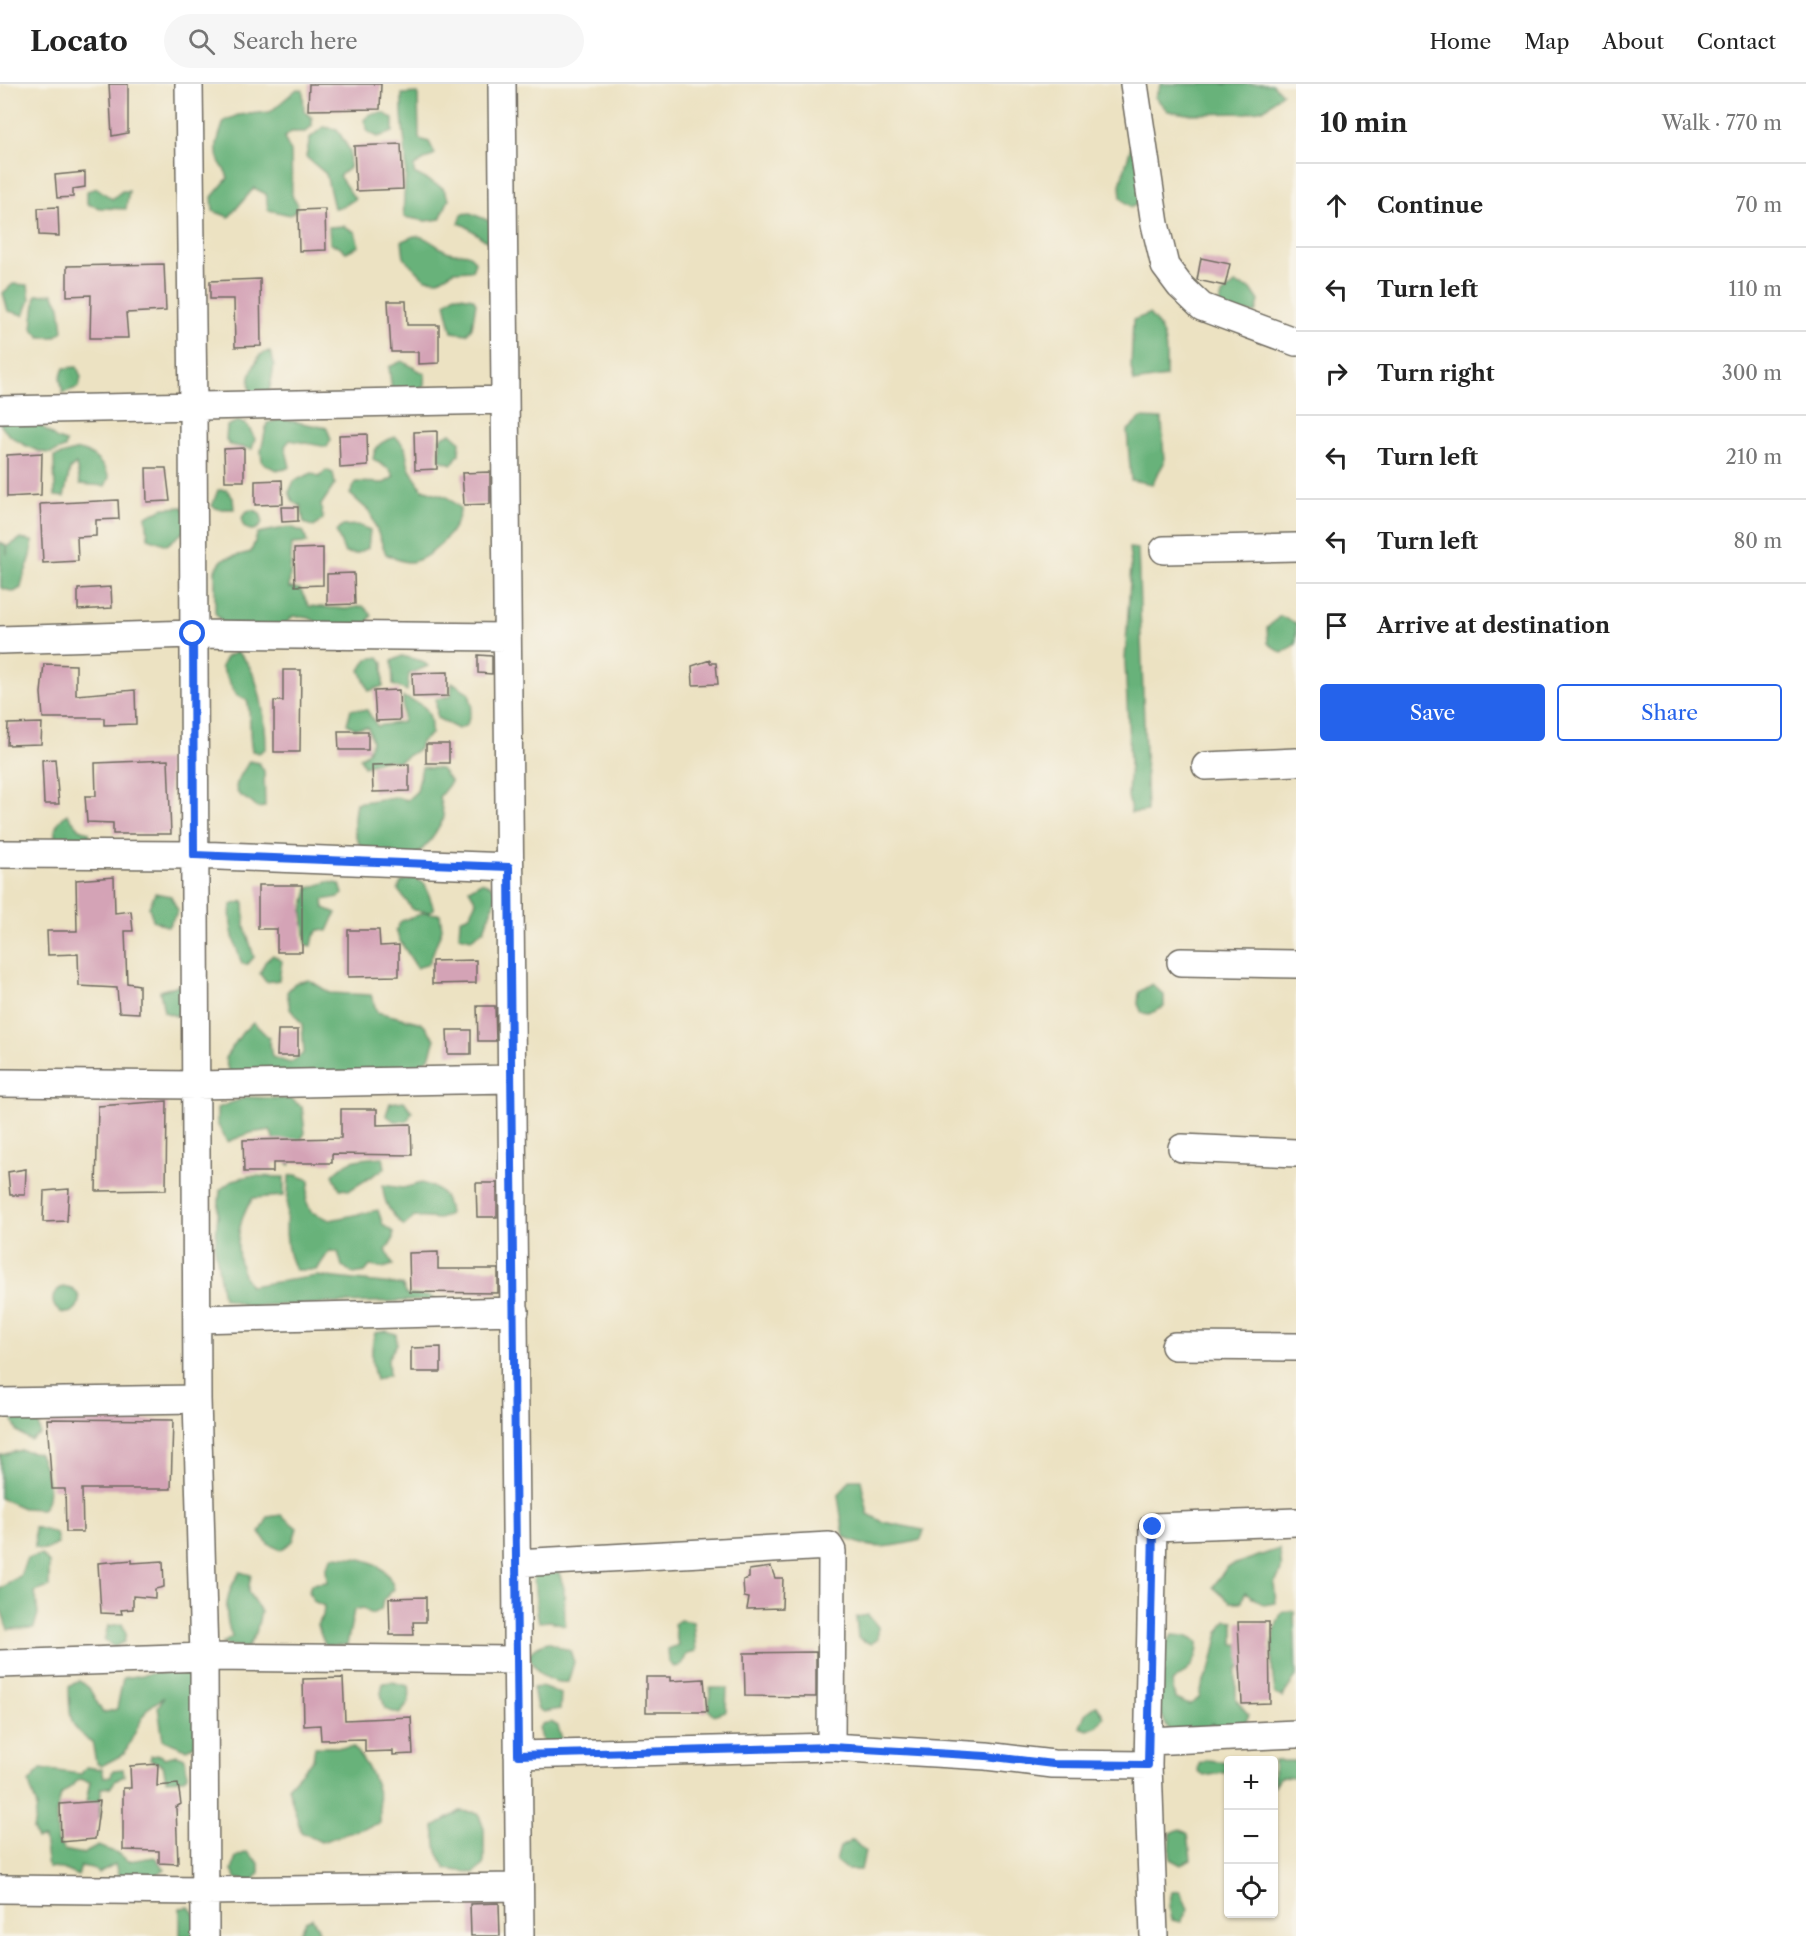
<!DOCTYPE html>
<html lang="en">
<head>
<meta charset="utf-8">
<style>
  :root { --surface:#fff; --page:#f6f6f6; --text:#222; --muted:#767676; --line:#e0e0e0; --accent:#2563eb }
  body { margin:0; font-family:"Libre Caslon Text",serif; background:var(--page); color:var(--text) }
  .controls { position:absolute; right:18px; bottom:18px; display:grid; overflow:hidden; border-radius:6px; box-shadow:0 2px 4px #0004 }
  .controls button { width:54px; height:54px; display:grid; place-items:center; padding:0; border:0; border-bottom:2px solid var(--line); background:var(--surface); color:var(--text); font:30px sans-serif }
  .stop { position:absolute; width:18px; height:18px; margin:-14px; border:4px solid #2563eb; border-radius:50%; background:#fff }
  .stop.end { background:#2563eb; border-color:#fff; box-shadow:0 2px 6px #0008 }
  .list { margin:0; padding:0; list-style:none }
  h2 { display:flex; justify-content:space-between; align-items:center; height:78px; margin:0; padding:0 24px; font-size:26px }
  h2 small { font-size:20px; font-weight:400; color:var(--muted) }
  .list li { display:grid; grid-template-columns:39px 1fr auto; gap:18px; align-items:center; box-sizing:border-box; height:84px; padding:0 24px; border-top:2px solid var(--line) }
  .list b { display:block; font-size:22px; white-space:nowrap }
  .list em { font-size:20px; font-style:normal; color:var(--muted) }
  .actions { display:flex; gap:12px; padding:18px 24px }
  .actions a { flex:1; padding:14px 0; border:2px solid var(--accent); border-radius:6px; text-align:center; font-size:21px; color:var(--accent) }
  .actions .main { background:var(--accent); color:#fff }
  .icon { flex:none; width:33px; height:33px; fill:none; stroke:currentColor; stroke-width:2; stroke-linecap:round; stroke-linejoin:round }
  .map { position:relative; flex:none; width:1296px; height:1852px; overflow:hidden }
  header { display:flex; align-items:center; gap:36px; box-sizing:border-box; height:84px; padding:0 30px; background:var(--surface); border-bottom:2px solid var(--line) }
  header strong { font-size:28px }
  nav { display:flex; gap:33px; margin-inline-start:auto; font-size:21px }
  .search { width:420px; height:54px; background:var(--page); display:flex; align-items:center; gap:15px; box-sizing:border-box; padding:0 21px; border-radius:33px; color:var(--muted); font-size:22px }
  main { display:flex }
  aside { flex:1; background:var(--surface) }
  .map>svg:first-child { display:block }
</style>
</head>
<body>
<header>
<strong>Locato</strong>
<div class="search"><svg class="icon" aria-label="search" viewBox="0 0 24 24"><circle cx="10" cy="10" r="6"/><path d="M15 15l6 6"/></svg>Search here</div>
<nav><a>Home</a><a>Map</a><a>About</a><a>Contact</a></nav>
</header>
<main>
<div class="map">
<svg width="1296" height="1852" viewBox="0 0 1296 1852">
  <rect width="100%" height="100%" fill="#f7f3e8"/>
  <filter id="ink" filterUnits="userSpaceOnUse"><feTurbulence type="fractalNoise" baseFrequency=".0167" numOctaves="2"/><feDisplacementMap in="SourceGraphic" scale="12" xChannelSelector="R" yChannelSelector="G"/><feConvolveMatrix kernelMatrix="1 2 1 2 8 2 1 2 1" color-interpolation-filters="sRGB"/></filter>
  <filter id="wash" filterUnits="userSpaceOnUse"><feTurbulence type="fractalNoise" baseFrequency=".008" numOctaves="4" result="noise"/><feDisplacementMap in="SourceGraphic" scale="24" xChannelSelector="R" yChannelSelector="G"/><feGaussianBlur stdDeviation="1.35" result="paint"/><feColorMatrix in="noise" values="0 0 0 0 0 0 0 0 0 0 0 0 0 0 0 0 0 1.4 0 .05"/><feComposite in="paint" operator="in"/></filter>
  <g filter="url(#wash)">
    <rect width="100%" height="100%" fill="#ece2c2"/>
    <path fill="#67b27a" stroke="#496e52" stroke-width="1.5" d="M1161,0H1272L1282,9L1266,24L1247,29L1187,30L1168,27L1155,13Z
      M297,5L303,6L304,27L312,34V42L305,48H291L284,54L291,68L292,112L297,119L296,126L290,131L268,126L266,110L254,104L229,133L213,127L212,113L228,94C226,86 222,83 219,77C213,63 220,50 224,37L238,31L270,28Z
      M418,9L419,55L429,58L435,70L414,82V89L443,104L449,115L440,135L426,137L404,133C402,116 406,102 406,85C407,59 400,38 402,10Z
      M384,29L393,35V48L378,53L368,48L364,36L370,30Z
      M323,43L337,45L350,67L349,84L339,92L355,115L344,122L334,124L326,90L306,73L310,54Z
      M1133,56L1149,117L1131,123L1121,114L1120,101Z
      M97,104L112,115L122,107H129L126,125L100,124L87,120V107Z
      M470,129L497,140V212C483,197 490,196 493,180C494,174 491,165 491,159C478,154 472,143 459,139L462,130Z
      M344,142L355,148L359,162L346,168L339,162L330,160L329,143Z
      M414,152C427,151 437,164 449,168C460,172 468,164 475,178L472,186L454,187L439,196L425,195L404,174L402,157Z
      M13,200L28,201L30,216L24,231L8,227L3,209Z
      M1235,200L1251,205L1259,217L1256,229L1217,227L1222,211Z
      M53,210L60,222L63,247L55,253H40L32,244L36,211Z
      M455,211L473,214L476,219L472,243L467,250L452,248L445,219Z
      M1149,230C1169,250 1166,267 1166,293L1134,298L1131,283L1133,236Z
      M269,267C279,281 270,294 269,310L251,308C246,295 253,283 260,271Z
      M402,277L425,290L424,301L419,309L392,308L389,283Z
      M77,283L81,293L79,303L63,309L60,294L64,284Z
      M1141,334L1162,335L1164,379L1152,400L1131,396L1127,347Z
      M281,335L327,344L331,356L327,363L290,356L285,362L290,383C279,389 273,385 262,378L261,367L267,339Z
      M238,337L248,342L255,355L252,365L230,361L226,356L227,342Z
      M0,338H36L57,355L66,358L65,364C61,365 56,368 51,369C38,370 4,353 0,338Z
      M451,349L460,357L459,370L452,380L440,376V354Z
      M396,353L405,363L409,384L422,405L447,413L460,424C461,443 429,479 408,478C401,478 392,473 386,470L370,428L350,410L356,398L384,399L394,393L390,386L373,375C375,360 383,357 396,353Z
      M78,366C91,367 105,381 109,394L105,402L80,400L76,380L70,385L64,413L55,412L54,373Z
      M326,386L333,389L335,400L321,421L323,435L314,443L304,439L301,422L293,418L289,408L294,397L312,389L319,393Z
      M218,406H227L233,414L234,425H218L212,422Z
      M183,423L190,443L167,461L148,454L146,432L164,424Z
      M242 436a10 10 0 1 1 20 0a10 10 0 1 1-20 0Z
      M358,441L370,446L368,464L356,470L345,469L336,447L343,442Z
      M290,443L304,448L307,459L292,460L289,504L300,505L309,522L346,525L363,522L372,531L363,545L323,541L309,534L293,532L284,542H226L215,529V486L223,475L251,468L258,449Z
      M20,455L32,457C34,475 23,487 21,504L14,508L1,504L0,458L6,462L7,471V463Z
      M1129,464L1138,465L1147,727L1131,729L1128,712L1130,679L1125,577L1131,481Z
      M1280,532L1296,539V560L1282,569L1268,559L1267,544Z
      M236,568C260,582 266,639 266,664L259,669L252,667C248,649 252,634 247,616L237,612L221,583L226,573Z
      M402,572L422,577L428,582L409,590L407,607L393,601L392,577Z
      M379,573L383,579V602L369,607L360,586L367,575Z
      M452,598L469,609L472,622L467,641L458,645L437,634L436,615L451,612Z
      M403,613C426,622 432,624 431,650L421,658L419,665L399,677L383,676L364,682L360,674L368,668L372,657L368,643L354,644L347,640L351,625L367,626L377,642L403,638Z
      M249,677L259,679L264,687L265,723L257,724C252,717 248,717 241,712C228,703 245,687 249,677Z
      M422,683L441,685L451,698L439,713L444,734L431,756L416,772L368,771C352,754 352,742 356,719L394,713L407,716L417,707Z
      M67,730L80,745L89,748L91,758L56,763C53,748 54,740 67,730Z
      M414,794L425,800L434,825L430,828L413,826L398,806L401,798Z
      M328,798L340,800L343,810L339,813L323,816L324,824L336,829L328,847L319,846L314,852L312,862L306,861L303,827L308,804Z
      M481,798L492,802L497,810L484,846L471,855L459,852L460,836L471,830L476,817L469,805Z
      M155,809L171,812L178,827L168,843L153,836L149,823Z
      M244,817L245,843L254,873L248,880H242C235,860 228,843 231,821Z
      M424,829L440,830L442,845L429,879L417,884L400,857L396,846L401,837Z
      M273,871L282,877L279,896L266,898L260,890L265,878Z
      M309,896L330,909L371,911L377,928L422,939L435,955L429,974L412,987L236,993L228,986L225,974L242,949L253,938L269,954L272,973L290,979L304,969L302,940L290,925L287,908L295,899Z
      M1152,900L1164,911V923L1150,930L1142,929L1138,920L1139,908Z
      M179,901C185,914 185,920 176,932L164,928L160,907Z
      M247,1013L291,1015L302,1023L305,1049C297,1060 298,1070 290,1081L280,1071L270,1046L250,1049L227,1058L217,1039V1024Z
      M404,1017L412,1028L407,1037H394L386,1031L390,1019Z
      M383,1073L385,1084L350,1106L340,1105L333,1091C350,1073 360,1075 383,1073Z
      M296,1091L310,1096L306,1116L311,1128L330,1136L378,1126L383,1141L393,1148V1156L386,1166L393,1181L383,1184L370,1182L365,1188L354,1190L342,1182L338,1168L329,1167L317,1186H296C280,1163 288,1121 289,1092Z
      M249,1092L284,1093V1112L253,1114C235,1139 232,1176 250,1202L317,1192L402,1201L407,1211L430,1212L438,1216L248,1222L223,1214L215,1164L220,1106L233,1096Z
      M422,1099C440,1105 447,1110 449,1130L439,1135L414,1133L404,1142C391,1129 383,1120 383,1101L403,1104Z
      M53 1216a13 13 0 1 1 26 0a13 13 0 1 1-26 0Z
      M387,1247L396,1250L397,1260L388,1274L389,1291L376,1296C371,1279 370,1266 375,1249Z
      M36,1322L40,1350L30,1356L17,1347L9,1324Z
      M21,1366L38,1369C46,1381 55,1415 42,1425L23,1424L0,1414V1371Z
      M850,1396H861L868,1430L883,1438L924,1446L921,1456C893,1463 869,1468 844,1452L838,1412Z
      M281,1431L297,1444L293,1457L281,1466L268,1460L260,1449L268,1433Z
      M34,1443L56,1449L58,1460L45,1466L35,1464Z
      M1279,1465C1282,1479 1284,1487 1274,1499L1276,1519L1264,1521L1245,1508L1242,1518H1230L1213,1503L1227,1483Z
      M42,1471L49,1479V1503L35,1508L38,1530L34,1544L8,1545L0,1523V1505L20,1492L27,1474Z
      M333,1472C360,1473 386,1476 394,1505L383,1516L381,1526L371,1530L363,1524L354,1526L347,1561H325L317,1541L323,1532L324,1522L313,1517L309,1507L311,1500L327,1498L326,1484Z
      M240,1488L251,1491L248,1508L261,1528L256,1549L247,1564L222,1560L232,1553C223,1529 225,1509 240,1488Z
      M559,1489L564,1504L565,1541L550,1537L539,1538C535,1521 536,1507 533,1490Z
      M1294,1527L1296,1593L1282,1613L1275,1610C1271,1584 1269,1551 1282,1528Z
      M868,1531L878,1543V1554L871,1560L858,1554L856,1533Z
      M680,1536L693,1538L696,1567L686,1571L682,1581L674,1583L669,1578L668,1565L678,1561L674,1540Z
      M1226,1536L1234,1537V1560L1245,1561L1244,1581L1236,1586V1616L1248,1630L1242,1656L1221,1650L1213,1639L1204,1645L1170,1648L1156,1620L1164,1561L1173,1551L1186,1552L1198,1558C1199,1577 1188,1588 1172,1598L1175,1615L1189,1621L1199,1614C1201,1602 1206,1593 1211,1582C1217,1566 1215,1550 1226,1536Z
      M122,1540L126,1549L124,1558L114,1563L104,1557L108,1542Z
      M548,1558L570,1567L574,1578L568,1598C548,1600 536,1589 529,1571C534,1563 539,1561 548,1558Z
      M155,1589H186L197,1594L195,1661L186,1665L163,1656L158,1623L164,1613L147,1625L124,1670L101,1682L96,1678L92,1658C67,1644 70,1630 69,1603L79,1596L89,1604L103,1629L117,1625L123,1594Z
      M392,1598L409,1602C411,1615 409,1621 399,1630L385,1625L381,1609L383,1599Z
      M541,1603L561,1610L560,1625L543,1628L537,1624L533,1604Z
      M710,1604H727L726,1627L713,1631L709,1626Z
      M1097,1621L1104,1633L1098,1642L1088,1646L1080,1643L1085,1630Z
      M551,1638L558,1642L561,1653L560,1661L545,1667L539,1644L542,1640Z
      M315,1663H353C374,1688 381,1707 380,1739L321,1758L301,1748L288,1703L313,1675Z
      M159,1671L164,1674L177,1671L185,1674L187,1691L183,1695L166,1696L163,1681L150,1676L151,1672Z
      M1207,1676L1228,1678V1688L1204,1692L1198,1688L1199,1680Z
      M1274,1677H1296V1694L1280,1693L1274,1702Z
      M86,1683L102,1685L104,1693L111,1692L113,1686L123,1685L124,1692L115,1697L111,1703L101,1704L100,1733L92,1734L85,1723L90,1698L80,1695L61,1711L56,1730L58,1758L64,1766L83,1770L98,1762L117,1769L129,1777L154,1773L165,1785L155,1792L140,1788L134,1792L119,1793L115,1780L98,1789L92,1784L81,1782L78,1792L62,1785L48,1784L44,1754L37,1755L33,1746L37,1723L29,1699L41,1685L81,1690Z
      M460,1727L478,1729L484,1745V1781L474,1789L446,1785L437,1768L434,1743Z
      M1180,1745L1188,1750L1191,1775L1181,1781L1170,1775L1171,1749Z
      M853,1756L865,1768L861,1786H847L836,1777L840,1763Z
      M247,1768L259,1779V1788L254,1797L237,1795L232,1786L236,1773Z
      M1180,1807L1188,1825L1181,1838L1172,1836L1169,1822L1172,1808Z
      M189,1823L196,1832V1852H180V1824Z
      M312,1834L318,1844L317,1851L298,1852L305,1837Z"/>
    <g id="blocks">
      <path fill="#d4a3b6" d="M109,0H128V49L112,52Z
        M309,0H381L380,25L308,26Z
        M401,60L403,105L356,107L354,62Z
        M85,88V103L73,105V113L57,114L55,91Z
        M58,123L59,152L39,151L38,124Z
        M325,125L326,166L299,167L298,126Z
        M1201,174L1230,180L1225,202L1197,196Z
        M164,180L166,227L126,229L128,254H90L91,211L67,212V182Z
        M260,195L261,262L235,263L234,215H210V197Z
        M388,217H406L407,241H439V279L418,280V268H391Z
        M437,347V385L415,386L414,348Z
        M367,350L368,382L340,384L339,351Z
        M244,364V397H225L224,365Z
        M42,369L41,411L7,413V371Z
        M146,384H166L170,417L147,418Z
        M490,388V420L464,421L462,389Z
        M282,396L283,420L255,421V397Z
        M118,416L119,435L96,436V452L77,453L78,477L43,479L40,420Z
        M281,423H298V437L282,438Z
        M323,464V501L295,502L294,465Z
        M354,489L355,520L327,521V490Z
        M111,503L112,524L78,526V505Z
        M478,571L492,572V590L478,589Z
        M710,576V579H716L718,600L693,601L692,582Z
        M44,580L76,581V611L135,606L136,640L104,641V634H43L41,609Z
        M283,586H301L300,668H274V617H283Z
        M448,588V612L413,613L412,589Z
        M399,606L400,636L376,637L374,607Z
        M42,639L41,660L7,661L8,640Z
        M338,647H368V666H339Z
        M426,660H449V679H426Z
        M55,675L59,720H44L42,676Z
        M168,676L171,750H113V739L87,738L85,712H96L95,679Z
        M409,680V707L373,708L372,681Z
        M114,793L115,829L131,827L133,847H125L127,899L139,901V929L119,928L117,904L79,902L78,870L48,871L47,847H77L76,796Z
        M258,801H302V868H277V845H258Z
        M348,846H379L380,862L399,861V892L348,893Z
        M476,876V899L432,900V877Z
        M477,922H495L496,957H478Z
        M278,946H298V972H277Z
        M447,946H471V970H448Z
        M167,1017L166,1106L96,1107L98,1022Z
        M341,1025H377V1041L411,1040L412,1071L332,1070V1079H273V1088H244L243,1056L341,1054Z
        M26,1085L25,1111H10L8,1088Z
        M476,1099H497V1133H477Z
        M69,1105L67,1137L43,1138L44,1107Z
        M438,1168V1185H498V1209L410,1208L409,1169Z
        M441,1263V1288H411V1264Z
        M47,1335L173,1336L171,1405H82L83,1448H66L65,1405H52Z
        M132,1476V1479L163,1477L164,1503L155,1505V1514L133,1512V1525L121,1526L122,1530L101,1529L98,1479Z
        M771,1483L775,1494H783L782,1524L747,1525L749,1514L744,1513L743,1496L749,1494V1486Z
        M426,1513V1538H413L414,1551H390L389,1514Z
        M1238,1538H1269L1270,1619L1242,1620Z
        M816,1568V1613L745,1612L744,1569Z
        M646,1593H670V1597L704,1595L707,1628H646Z
        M343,1594L345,1636L411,1633L413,1670L393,1671V1667L365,1668V1655L321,1656L320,1641L304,1642L303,1595Z
        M158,1680L157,1702L178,1700L181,1720L176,1723L178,1780L159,1779V1767L123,1766V1704H131L130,1682Z
        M100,1717L95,1755L61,1758L60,1720Z
        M499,1819L500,1852H471L470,1820Z"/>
    </g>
  </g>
  <g filter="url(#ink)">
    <use href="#blocks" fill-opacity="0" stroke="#6f6b60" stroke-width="1.5"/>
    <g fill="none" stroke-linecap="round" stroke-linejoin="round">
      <g stroke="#6f6b60" stroke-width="30">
        <path id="minor" d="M189,0L193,321L197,1315L204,1573L205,1852
          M502,0L520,1852
          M1134,0L1155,140L1165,182L1180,202L1202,223L1296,258
          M0,326L505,316
          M1164,466L1296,463
          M0,556L193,550L507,553
          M1206,682L1296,678
          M0,770L194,771L509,783
          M1181,878L1296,880
          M0,999L196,1001L510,995
          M1182,1064L1296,1069
          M197,1235L515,1227
          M1175,1262L1296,1263
          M0,1318L197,1315
          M516,1479L829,1462L832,1467L831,1663
          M0,1580L204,1573L517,1576
          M1149,1657L1296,1650
          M518,1671L831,1663L986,1672L1053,1680L1148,1681
          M0,1805L205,1807L519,1803
          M1154,1852L1148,1681L1153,1443L1296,1438"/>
      </g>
      <use href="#minor" stroke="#fff" stroke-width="27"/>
    </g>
  </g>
  <g fill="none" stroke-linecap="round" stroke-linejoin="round" filter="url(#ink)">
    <path stroke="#2563eb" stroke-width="8" d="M193,550L194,771L509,783L518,1671L831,1663L986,1672L1053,1680L1148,1681L1153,1443"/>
  </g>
</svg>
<div class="controls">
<button>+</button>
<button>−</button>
<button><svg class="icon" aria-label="locate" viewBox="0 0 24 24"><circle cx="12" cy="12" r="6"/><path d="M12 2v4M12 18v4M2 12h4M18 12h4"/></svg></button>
</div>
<div class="stop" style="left:193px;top:550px"></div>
<div class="stop end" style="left:1153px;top:1443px"></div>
</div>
<aside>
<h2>10 min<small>Walk · 770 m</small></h2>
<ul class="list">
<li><svg class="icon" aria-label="ahead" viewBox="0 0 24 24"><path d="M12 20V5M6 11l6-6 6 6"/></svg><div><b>Continue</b></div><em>70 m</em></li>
<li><svg class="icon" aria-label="left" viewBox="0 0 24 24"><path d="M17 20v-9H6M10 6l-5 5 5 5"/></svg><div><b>Turn left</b></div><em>110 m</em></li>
<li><svg class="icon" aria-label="right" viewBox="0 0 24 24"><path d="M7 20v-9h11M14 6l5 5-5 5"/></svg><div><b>Turn right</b></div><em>300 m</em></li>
<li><svg class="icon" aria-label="left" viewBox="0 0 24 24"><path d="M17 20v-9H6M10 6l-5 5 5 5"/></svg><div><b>Turn left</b></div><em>210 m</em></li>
<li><svg class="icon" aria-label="left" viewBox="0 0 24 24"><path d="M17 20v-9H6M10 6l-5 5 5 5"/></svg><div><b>Turn left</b></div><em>80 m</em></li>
<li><svg class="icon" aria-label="arrive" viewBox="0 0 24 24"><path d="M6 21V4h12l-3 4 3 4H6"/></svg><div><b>Arrive at destination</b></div></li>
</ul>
<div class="actions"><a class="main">Save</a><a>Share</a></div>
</aside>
</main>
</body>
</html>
